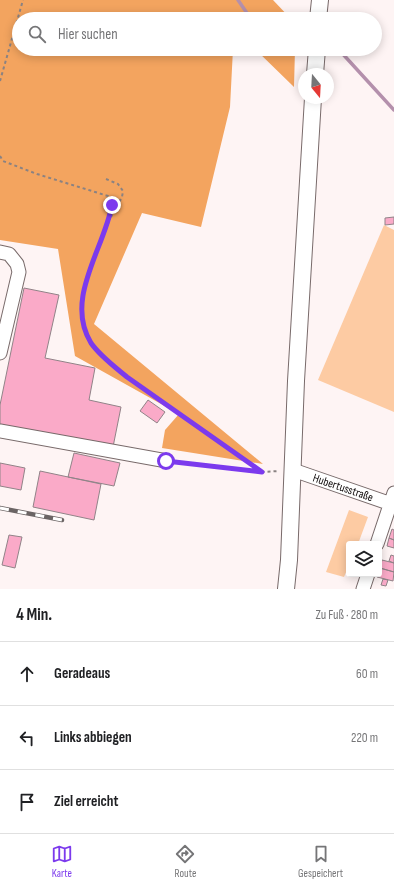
<!DOCTYPE html>
<html lang="de">
<head>
<meta charset="utf-8">
<style>
  :root { --surface:#fff; --page:#f2f2f2; --text:#202124; --muted:#757577; --line:#e0e0e0; --accent:#7c3aed }
  body { margin:0; font-family:"Sofia Sans Condensed",sans-serif; background:var(--page); color:var(--text) }
  .controls { position:absolute; right:12px; bottom:12px; display:grid; overflow:hidden; border-radius:4px; box-shadow:0 2px 10px #0003 }
  .controls button { width:36px; height:36px; display:grid; place-items:center; padding:0; border:0; border-bottom:1px solid var(--line); background:var(--surface); color:var(--text); font:20px sans-serif }
  .compass { position:absolute; left:298px; top:68px; width:36px; height:36px; border-radius:50%; background:var(--surface); box-shadow:0 2px 10px #0003; rotate:162deg }
  .stop { position:absolute; width:12px; height:12px; margin:-9px; border:3px solid #7c3aed; border-radius:50%; background:#fff }
  .stop.end { background:#7c3aed; border-color:#fff; box-shadow:0 1px 4px #0008 }
  .list { margin:0; padding:0; list-style:none }
  h2 { display:flex; justify-content:space-between; align-items:center; height:52px; margin:0; padding:0 16px; font-size:17px }
  h2 small { font-size:13px; font-weight:400; color:var(--muted) }
  .list li { display:grid; grid-template-columns:26px 1fr auto; gap:12px; align-items:center; box-sizing:border-box; height:64px; padding:0 16px; border-top:1px solid var(--line) }
  .list b { display:block; font-size:15px; white-space:nowrap }
  .list em { font-size:13px; font-style:normal; color:var(--muted) }
  .icon { flex:none; width:22px; height:22px; fill:none; stroke:currentColor; stroke-width:2; stroke-linecap:round; stroke-linejoin:round }
  .map { position:relative; flex:none; width:394px; height:589px; overflow:hidden }
  .search { position:absolute; background:var(--surface); box-shadow:0 2px 10px #0003; left:12px; right:12px; top:12px; height:44px; display:flex; align-items:center; gap:10px; box-sizing:border-box; padding:0 14px; border-radius:22px; color:var(--muted); font-size:15px }
  .sheet { height:244px; background:var(--surface) }
  nav { display:flex; justify-content:space-around; align-items:center; box-sizing:border-box; height:56px; border-top:1px solid var(--line); background:var(--surface); font-size:11px; color:var(--muted) }
  nav a { display:grid; justify-items:center; gap:2px }
  nav .on { color:var(--accent) }
  .map>svg:first-child { display:block }
</style>
</head>
<body>
<div class="map">
<svg width="394" height="589" viewBox="0 0 394 589">
  <rect width="100%" height="100%" fill="#fef4f4"/>
  <path fill="#fdcba3" d="M384,225L394,230V412L318,380Z
    M349,510L368,517L358,544H349V565L344,577L326,572Z"/>
  <path fill="#f3a45f" d="M0,0H273L291,19H19V49H233L230,107L201,227L142,213L94,324L263,464L162,448L165,430L179,414L75,356L58,249L0,240Z
    M255,49H295L294,87Z"/>
  <g fill="none" stroke-linecap="round" stroke-linejoin="round">
    <path stroke="#b490ac" stroke-width="3.5" d="M238,0L251,19
      M331,49L341,52L394,110"/>
  </g>
  <path fill="#faaac8" stroke="#918388" d="M394,217V224L385,225V218Z
    M24,288L59,295L45,358L95,368L89,400L121,407L113,447L0,426V405Z
    M148,400L165,412L157,423L140,411Z
    M74,453L120,463L114,486L68,477Z
    M0,463L25,468L21,490L0,486Z
    M40,471L101,484L94,520L33,507Z
    M392,529L394,530V540L389,538Z
    M9,535L22,537L15,568L2,565Z
    M389,538L394,540V548L387,546Z
    M391,555L394,556V563L389,561Z
    M382,560L394,563V572L380,568Z
    M380,568L394,572L393,581L377,577Z
    M383,579L388,580L386,586L381,585Z"/>
  <g fill="none" stroke-linecap="round" stroke-linejoin="round">
    <g stroke="#786a6a" stroke-width="15">
      <path id="minor" d="M0,252L9,254L17,264L19,272L0,353
        M0,431L167,461
        M293,470L394,505
        M377,544L394,493
        M363,589L368,574"/>
    </g>
    <g stroke="#786a6a" stroke-width="18">
      <path id="major" d="M318,19L320,0
        M315,74L317,49
        M286,589L289,560L296,381L313,98"/>
    </g>
    <path stroke="#8a8282" stroke-width="2" stroke-dasharray="3 3" stroke-linecap="butt" d="M0,81L23,0
      M0,156L3,161L37,174L108,196C114,209 110,219 105,232C92,267 69,307 91,343C100,356 115,367 127,377L262,472
      M106,179L118,184L123,191L122,197L111,217
      M178,463L262,472L279,471"/>
    <use href="#minor" stroke="#fff" stroke-width="13"/>
    <use href="#major" stroke="#fff" stroke-width="16"/>
    <g stroke="#6b6464" stroke-width="4.5">
      <path id="rail" d="M0,508L62,520"/>
    </g>
    <use href="#rail" stroke="#fff" stroke-width="3" stroke-dasharray="9" stroke-linecap="butt"/>
  </g>
  <g fill="none" stroke-linecap="round" stroke-linejoin="round">
    <path stroke="#7c3aed" stroke-width="5" d="M112,205C104,249 64,299 91,343C100,356 115,367 127,377L262,472L166,461"/>
  </g>
  <g text-anchor="middle" dominant-baseline="central" stroke-width="3" stroke-linejoin="round" paint-order="stroke">
    <g font-size="12" fill="#100b0b" stroke="#fff">
      <text transform="translate(343 488) rotate(19)">Hubertusstraße</text>
    </g>
  </g>
</svg>
<div class="controls">
<button><svg class="icon" aria-label="layers" viewBox="0 0 24 24"><path d="M12 4l9 5-9 5-9-5zM3 14l9 5 9-5"/></svg></button>
</div>
<svg class="compass" viewBox="-18 -18 36 36"><path d="M0-13l5 13h-10z" fill="#e53935"/><path d="M0 13l5-13h-10z" fill="#757577"/></svg>
<div class="stop" style="left:166px;top:461px"></div>
<div class="stop end" style="left:112px;top:205px"></div>
<div class="search"><svg class="icon" aria-label="search" viewBox="0 0 24 24"><circle cx="10" cy="10" r="6"/><path d="M15 15l6 6"/></svg>Hier suchen</div>
</div>
<section class="sheet">
<h2>4 Min.<small>Zu Fuß · 280 m</small></h2>
<ul class="list">
<li><svg class="icon" aria-label="ahead" viewBox="0 0 24 24"><path d="M12 20V5M6 11l6-6 6 6"/></svg><div><b>Geradeaus</b></div><em>60 m</em></li>
<li><svg class="icon" aria-label="left" viewBox="0 0 24 24"><path d="M17 20v-9H6M10 6l-5 5 5 5"/></svg><div><b>Links abbiegen</b></div><em>220 m</em></li>
<li><svg class="icon" aria-label="arrive" viewBox="0 0 24 24"><path d="M6 21V4h12l-3 4 3 4H6"/></svg><div><b>Ziel erreicht</b></div></li>
</ul>
</section>
<nav>
<a class="on"><svg class="icon" aria-label="map" viewBox="0 0 24 24"><path d="M3 6l6-2 6 2 6-2v14l-6 2-6-2-6 2zM9 4v14M15 6v14"/></svg>Karte</a>
<a><svg class="icon" aria-label="directions" viewBox="0 0 24 24"><path d="M12 3l9 9-9 9-9-9zM9 14v-3h6M13 9l2 2-2 2"/></svg>Route</a>
<a><svg class="icon" aria-label="saved" viewBox="0 0 24 24"><path d="M7 4h10v16l-5-4-5 4z"/></svg>Gespeichert</a>
</nav>
</body>
</html>
